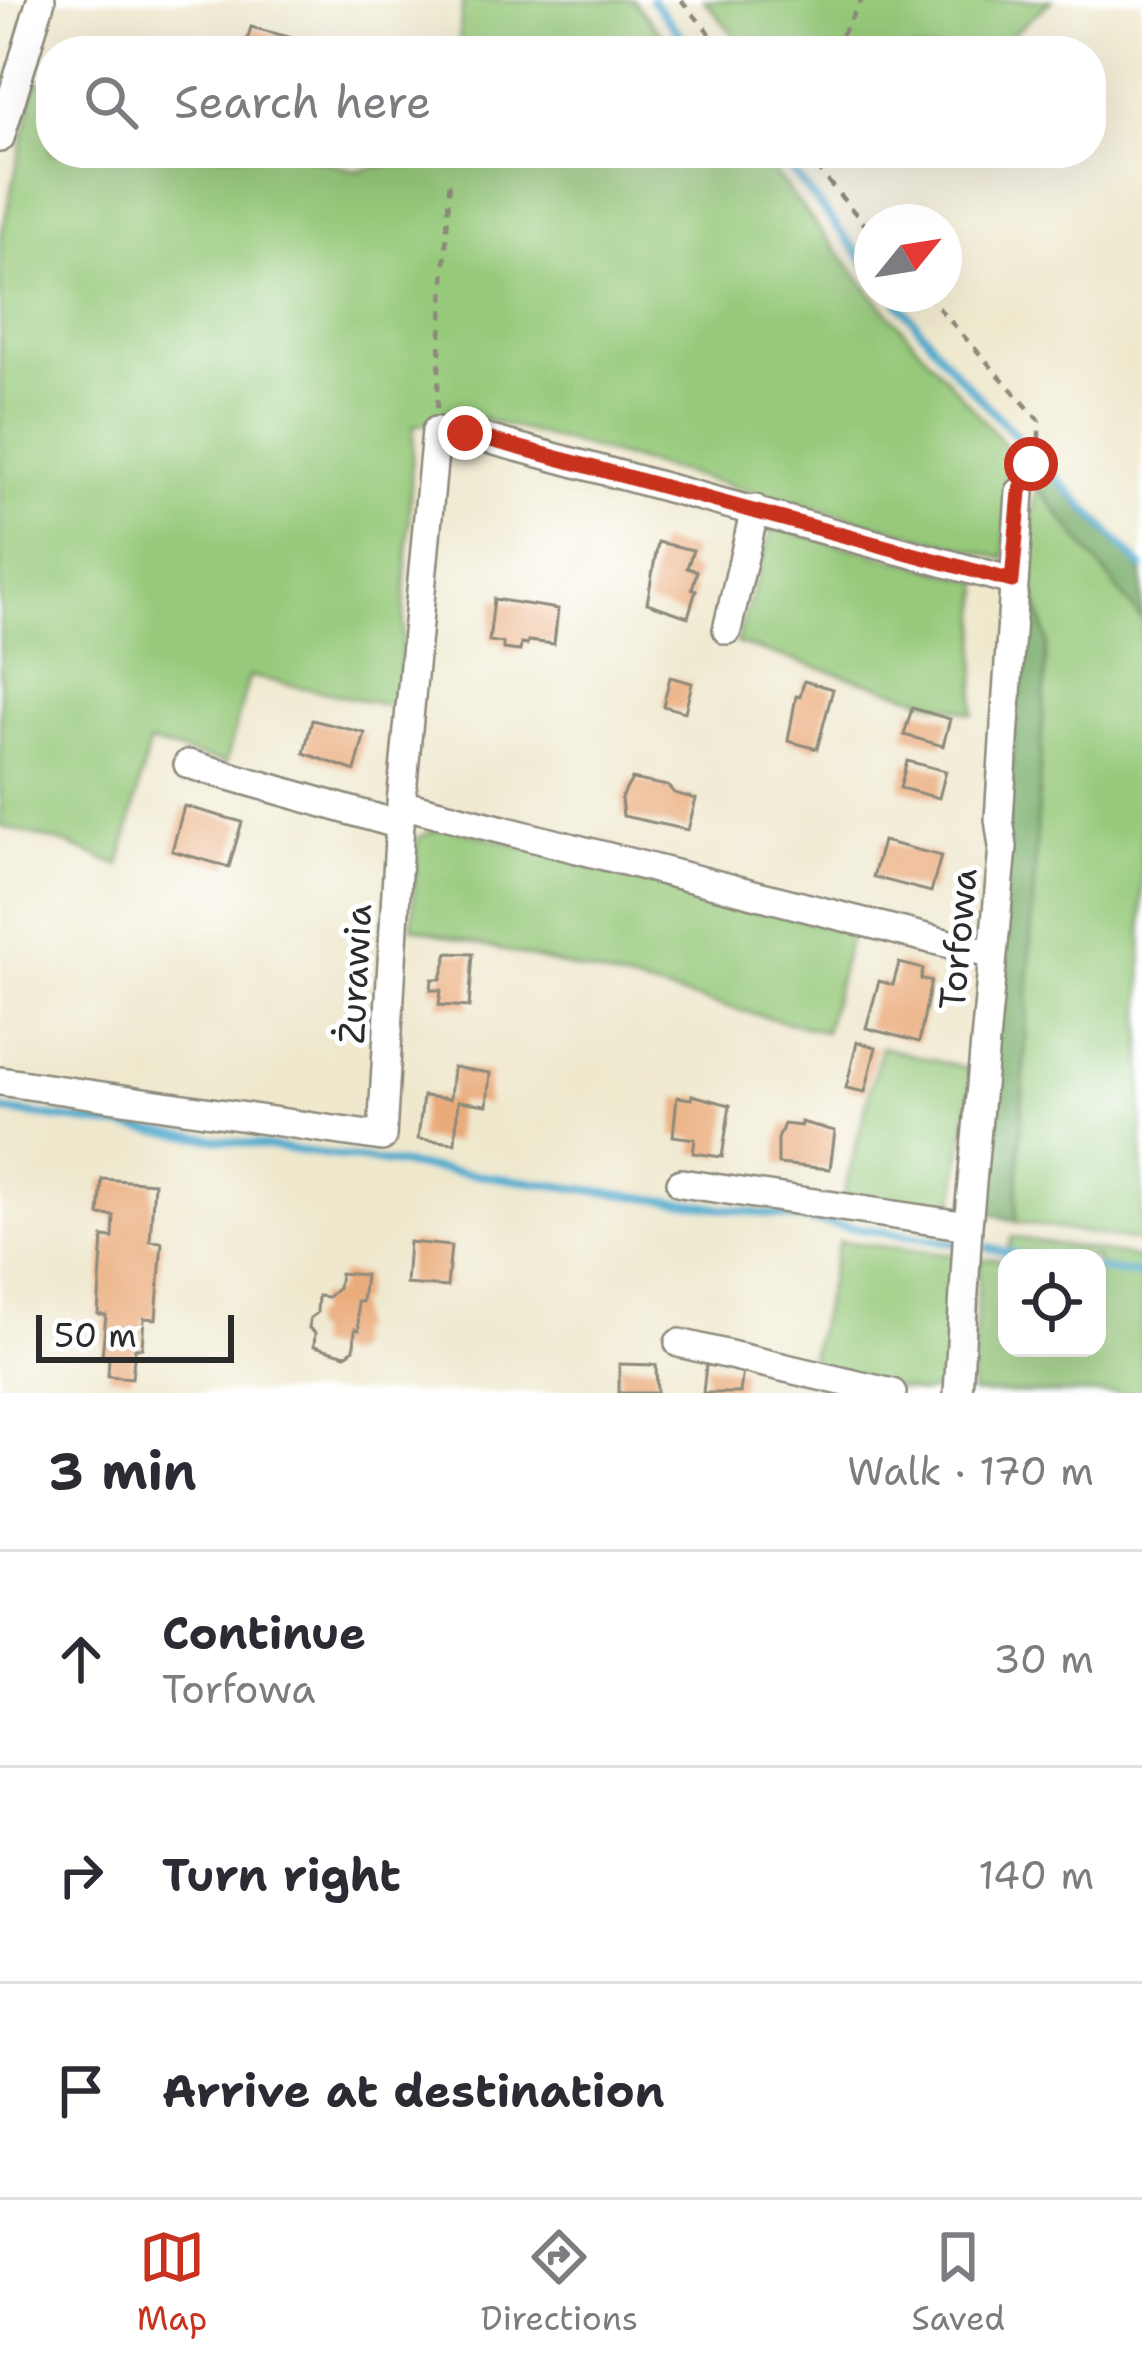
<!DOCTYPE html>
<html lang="en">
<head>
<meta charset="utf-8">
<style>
  :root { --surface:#fff; --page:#f7f7f7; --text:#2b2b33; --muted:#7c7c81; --line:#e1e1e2; --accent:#c8321e }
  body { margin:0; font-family:"Shantell Sans",sans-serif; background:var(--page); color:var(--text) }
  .controls { position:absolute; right:36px; bottom:36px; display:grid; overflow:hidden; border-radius:24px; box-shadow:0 12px 48px #0002 }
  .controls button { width:108px; height:108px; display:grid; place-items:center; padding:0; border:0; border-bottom:3px solid var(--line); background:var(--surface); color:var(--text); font:60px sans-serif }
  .compass { position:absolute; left:854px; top:204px; width:108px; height:108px; border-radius:50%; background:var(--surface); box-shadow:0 12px 48px #0002; rotate:60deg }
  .scale { position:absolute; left:36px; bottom:30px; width:198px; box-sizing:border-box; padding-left:12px; border:6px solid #2b2b2b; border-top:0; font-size:33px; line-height:42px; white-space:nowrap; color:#2b2b2b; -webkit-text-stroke:9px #fff; paint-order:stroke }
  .stop { position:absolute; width:36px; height:36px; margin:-27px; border:9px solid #c8321e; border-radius:50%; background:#fff }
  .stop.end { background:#c8321e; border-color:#fff; box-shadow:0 3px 12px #0008 }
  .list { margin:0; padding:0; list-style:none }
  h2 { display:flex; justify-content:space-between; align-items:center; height:156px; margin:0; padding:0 48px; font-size:51px }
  h2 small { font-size:39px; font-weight:400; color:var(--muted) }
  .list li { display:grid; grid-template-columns:78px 1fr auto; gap:36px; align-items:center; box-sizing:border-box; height:216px; padding:0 48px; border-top:3px solid var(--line) }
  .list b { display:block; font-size:45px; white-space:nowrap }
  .list p { margin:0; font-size:39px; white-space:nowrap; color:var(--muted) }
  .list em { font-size:39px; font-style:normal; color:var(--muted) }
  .icon { flex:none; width:66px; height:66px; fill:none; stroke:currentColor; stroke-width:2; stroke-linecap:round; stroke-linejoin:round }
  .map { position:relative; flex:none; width:1142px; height:1393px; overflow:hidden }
  .search { position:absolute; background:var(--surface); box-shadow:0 12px 48px #0002; left:36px; right:36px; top:36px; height:132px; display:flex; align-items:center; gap:30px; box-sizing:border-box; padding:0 42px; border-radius:48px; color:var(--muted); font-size:45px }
  .sheet { height:804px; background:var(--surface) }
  nav { display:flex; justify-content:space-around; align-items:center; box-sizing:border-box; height:168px; border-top:3px solid var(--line); background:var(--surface); font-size:33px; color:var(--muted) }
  nav a { display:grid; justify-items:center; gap:6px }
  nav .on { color:var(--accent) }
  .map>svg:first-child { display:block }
</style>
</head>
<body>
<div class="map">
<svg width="1142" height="1393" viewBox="0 0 1142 1393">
  <rect width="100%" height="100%" fill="#fff"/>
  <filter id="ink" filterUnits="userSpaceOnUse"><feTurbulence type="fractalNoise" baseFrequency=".00833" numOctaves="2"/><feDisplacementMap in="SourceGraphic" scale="24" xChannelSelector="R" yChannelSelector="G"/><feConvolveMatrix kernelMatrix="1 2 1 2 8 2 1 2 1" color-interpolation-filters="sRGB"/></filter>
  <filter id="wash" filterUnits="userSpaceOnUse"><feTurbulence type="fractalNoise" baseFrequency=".004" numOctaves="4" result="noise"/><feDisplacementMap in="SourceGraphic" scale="48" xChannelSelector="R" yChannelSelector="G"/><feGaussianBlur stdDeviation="2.7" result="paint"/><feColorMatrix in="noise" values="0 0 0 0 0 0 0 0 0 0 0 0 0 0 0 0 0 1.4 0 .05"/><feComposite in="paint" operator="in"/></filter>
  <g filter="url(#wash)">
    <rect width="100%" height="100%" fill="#efe8cd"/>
    <path fill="#96c97a" stroke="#607a52" stroke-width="3" fill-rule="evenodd" d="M463,0H633L675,51H458Z
      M704,0H1052L993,51H748Z
      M36,81L51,85V153H293L358,171L442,153H758L872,294L1007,447L1005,559L478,418L414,425L399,708L249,676L226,763L149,743L120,866L64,843L0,826V241Z
      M1037,486L1142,620V1242L1016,1222L1047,640L1025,562Z
      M773,527L981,582L973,714L736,643Z
      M445,826L851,933L825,1032L412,927L417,838Z
      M881,1047L973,1070L953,1213L843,1197Z
      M1012,1237L1142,1258V1393H972L980,1258L1004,1260ZM1007,1258H1097V1348H1007Z
      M839,1241L960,1256L950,1380L944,1388L922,1393L809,1366Z"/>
    <path fill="#78ad6a" stroke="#526c4a" stroke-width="3" d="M1042,467L1142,572V620L1037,486Z
      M1025,562L1047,640L1016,1222L983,1211Z"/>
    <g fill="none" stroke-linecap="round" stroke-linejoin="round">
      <path stroke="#4faacd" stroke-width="8" d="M652,0L694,51
        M777,153L872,270
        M892,294L954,371L1019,439
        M1038,458L1142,567
        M0,1110L780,1216L959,1244
        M988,1248L1036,1258
        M1097,1268L1142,1275"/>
    </g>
    <g id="blocks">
      <path fill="#eaab7a" d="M251,27L304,41L302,51H244Z
        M658,542L693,550L687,568L697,571L692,589L696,590L688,617L647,603Z
        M494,599L558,609L554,644L528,641L527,645L521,644L520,651L503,649V643L489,641Z
        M670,677L692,683L685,712L663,706Z
        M804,681L833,689L817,749L788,741L796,696L800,697Z
        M912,708L950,719L943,746L904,735Z
        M312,720L365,733L355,771L304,753Z
        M907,761L946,771L939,798L900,788Z
        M632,779L668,786L674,793L696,799L688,830L623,816L621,798Z
        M184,806L242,822L229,867L172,851Z
        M883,841L941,856L931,892L873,877Z
        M448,953L473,954L469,1007L439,1005L441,990H431L432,979H441Z
        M899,963L923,969L921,979L931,981L919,1042L866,1028L879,981L893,985Z
        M857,1042L876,1047L865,1092L846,1088Z
        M453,1067L490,1073L487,1105L458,1101L455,1143L418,1139L423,1096L450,1099Z
        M692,1095L730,1105L722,1157L693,1153L695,1139L673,1136L677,1097L692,1099Z
        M801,1122L835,1131L830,1169L778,1164V1139L784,1124L801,1126Z
        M102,1179L154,1183L150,1241L162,1242L156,1319L144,1318L142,1348H135L132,1378L108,1376L109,1357L102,1356L106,1315L98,1314L103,1237L113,1238L114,1216L99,1215Z
        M409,1242L451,1246L447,1287L406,1284Z
        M340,1273L365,1275L362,1302L357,1301L359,1330L355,1329L354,1349L346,1355L314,1346L315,1333L309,1328L310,1318L317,1313L318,1296L328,1297L338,1288Z
        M619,1364L656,1365L657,1393H619Z
        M706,1365L743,1370L740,1393H703Z"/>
    </g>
  </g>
  <g filter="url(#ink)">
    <use href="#blocks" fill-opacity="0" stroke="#8d8a7c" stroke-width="3"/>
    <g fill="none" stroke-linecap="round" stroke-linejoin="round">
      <g stroke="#8d8a7c" stroke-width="32">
        <path id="minor" d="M0,138L41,0
          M727,630L755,509
          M188,764L400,825
          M401,804L993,955
          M0,1081L382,1137L401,804L436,431L465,433L1012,581
          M681,1183L968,1226
          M679,1343L892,1393
          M958,1393L968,1226L1003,847L999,819L1020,492"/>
      </g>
      <path stroke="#8d8a7c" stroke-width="4.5" stroke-dasharray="9 9" stroke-linecap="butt" d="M681,0L725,51
        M832,51L862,0
        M804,153L872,233
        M926,294L1039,420V442L1030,466
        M437,408L450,176"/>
      <use href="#minor" stroke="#fff" stroke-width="27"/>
    </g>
  </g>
  <g fill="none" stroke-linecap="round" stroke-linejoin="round" filter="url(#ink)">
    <path stroke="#c8321e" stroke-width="15" d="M465,433L1012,581L1020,492L1031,464"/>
  </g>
  <g text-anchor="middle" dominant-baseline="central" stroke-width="10" stroke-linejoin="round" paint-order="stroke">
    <g font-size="36" fill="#2b2b2b" stroke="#fff">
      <text transform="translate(958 939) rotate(-85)">Torfowa</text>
      <text transform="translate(355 974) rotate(-87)">Żurawia</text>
    </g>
  </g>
</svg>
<div class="controls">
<button><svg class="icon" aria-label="locate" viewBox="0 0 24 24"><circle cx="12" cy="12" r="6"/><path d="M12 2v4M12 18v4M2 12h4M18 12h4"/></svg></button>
</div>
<svg class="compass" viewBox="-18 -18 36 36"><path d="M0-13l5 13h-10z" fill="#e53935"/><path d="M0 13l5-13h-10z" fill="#7c7c81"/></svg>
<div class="scale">50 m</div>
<div class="stop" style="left:1031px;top:464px"></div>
<div class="stop end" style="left:465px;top:433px"></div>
<div class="search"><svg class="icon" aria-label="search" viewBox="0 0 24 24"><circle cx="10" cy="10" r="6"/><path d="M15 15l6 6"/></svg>Search here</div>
</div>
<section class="sheet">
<h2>3 min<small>Walk · 170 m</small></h2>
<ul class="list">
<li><svg class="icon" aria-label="ahead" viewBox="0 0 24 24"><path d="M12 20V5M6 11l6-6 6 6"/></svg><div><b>Continue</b><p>Torfowa</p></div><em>30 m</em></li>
<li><svg class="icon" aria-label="right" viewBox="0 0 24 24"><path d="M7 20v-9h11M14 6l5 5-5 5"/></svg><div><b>Turn right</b></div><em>140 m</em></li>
<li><svg class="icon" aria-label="arrive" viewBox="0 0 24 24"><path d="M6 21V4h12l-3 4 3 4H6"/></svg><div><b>Arrive at destination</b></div></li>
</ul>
</section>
<nav>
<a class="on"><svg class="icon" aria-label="map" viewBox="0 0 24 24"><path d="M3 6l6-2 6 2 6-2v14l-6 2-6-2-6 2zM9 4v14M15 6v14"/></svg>Map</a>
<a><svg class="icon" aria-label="directions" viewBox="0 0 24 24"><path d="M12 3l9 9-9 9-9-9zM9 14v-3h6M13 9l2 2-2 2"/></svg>Directions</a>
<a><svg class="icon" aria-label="saved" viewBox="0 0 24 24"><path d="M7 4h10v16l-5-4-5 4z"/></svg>Saved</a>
</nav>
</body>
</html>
